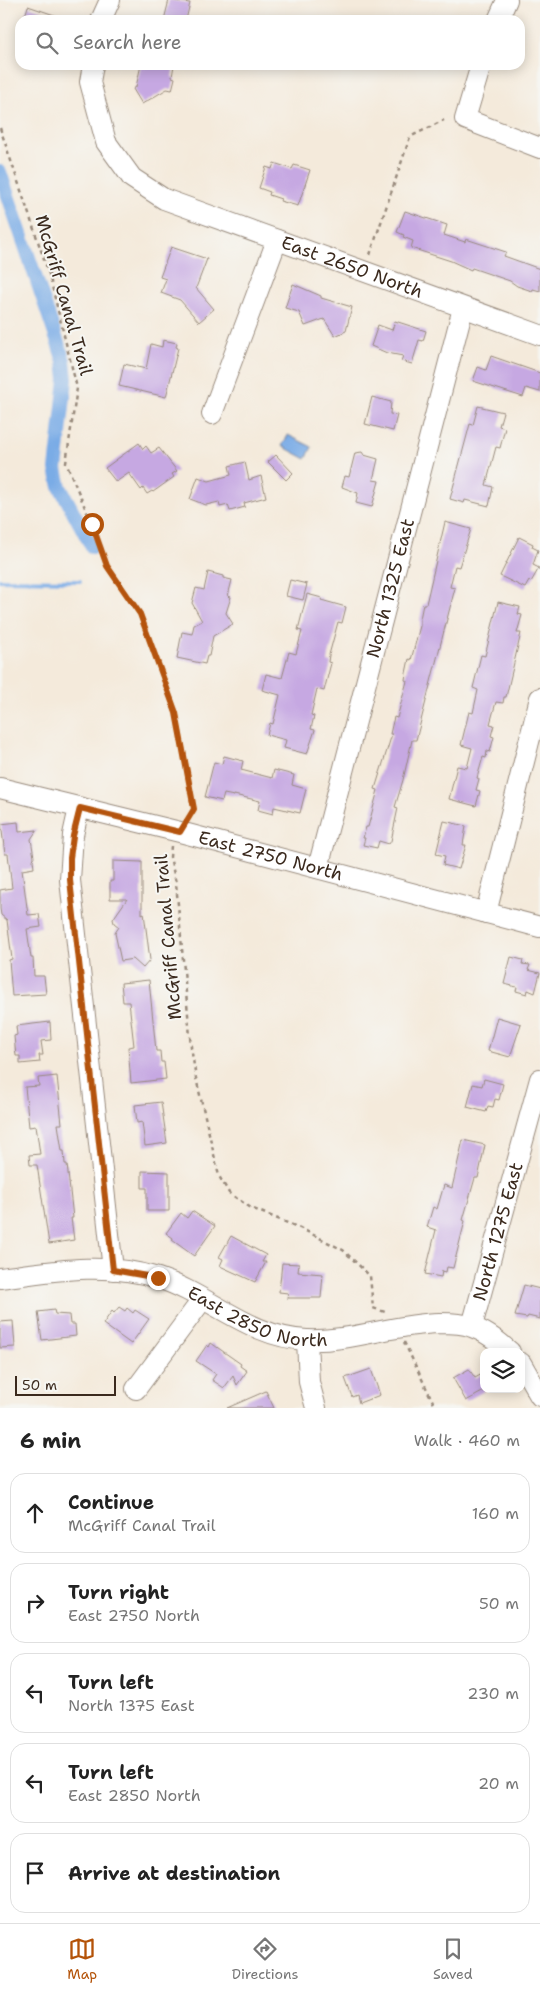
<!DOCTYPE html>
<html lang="en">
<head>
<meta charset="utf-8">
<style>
  :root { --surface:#fff; --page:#f2f2f2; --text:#222; --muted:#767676; --line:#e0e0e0; --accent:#b45309 }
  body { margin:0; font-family:"Shantell Sans",sans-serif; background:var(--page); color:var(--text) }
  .controls { position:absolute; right:15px; bottom:15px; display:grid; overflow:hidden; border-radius:10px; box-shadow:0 2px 12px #0003 }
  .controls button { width:45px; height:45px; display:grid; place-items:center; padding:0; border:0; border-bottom:1px solid var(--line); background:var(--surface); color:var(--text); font:25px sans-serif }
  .scale { position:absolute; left:15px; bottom:12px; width:101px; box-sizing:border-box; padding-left:5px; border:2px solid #3b2a1e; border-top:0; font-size:14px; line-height:18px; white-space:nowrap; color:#3b2a1e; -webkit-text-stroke:4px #f6f6f2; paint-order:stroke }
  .stop { position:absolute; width:15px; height:15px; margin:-11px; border:4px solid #b45309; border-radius:50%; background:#fff }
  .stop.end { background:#b45309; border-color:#fff; box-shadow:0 1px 5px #0008 }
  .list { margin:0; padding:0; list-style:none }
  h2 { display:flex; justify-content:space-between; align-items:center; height:65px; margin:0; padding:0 20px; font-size:21px }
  h2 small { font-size:16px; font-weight:400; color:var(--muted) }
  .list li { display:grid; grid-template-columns:32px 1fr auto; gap:15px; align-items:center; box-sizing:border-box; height:80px; margin:0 10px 10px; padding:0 10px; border:1px solid var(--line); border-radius:15px }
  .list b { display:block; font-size:19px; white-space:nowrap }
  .list p { margin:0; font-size:16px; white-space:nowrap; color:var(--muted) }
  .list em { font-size:16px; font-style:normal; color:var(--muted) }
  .icon { flex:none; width:28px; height:28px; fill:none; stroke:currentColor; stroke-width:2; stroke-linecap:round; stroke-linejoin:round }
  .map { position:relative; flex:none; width:540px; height:1408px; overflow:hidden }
  .search { position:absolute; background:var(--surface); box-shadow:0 2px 12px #0003; left:15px; right:15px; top:15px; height:55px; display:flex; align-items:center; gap:12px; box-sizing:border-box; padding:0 18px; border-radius:15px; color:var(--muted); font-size:19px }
  .sheet { height:515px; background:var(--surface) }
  nav { display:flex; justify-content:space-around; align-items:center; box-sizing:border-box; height:70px; border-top:1px solid var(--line); background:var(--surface); font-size:14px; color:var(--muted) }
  nav a { display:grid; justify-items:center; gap:2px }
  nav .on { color:var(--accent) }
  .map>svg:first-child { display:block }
</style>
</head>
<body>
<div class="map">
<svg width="540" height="1408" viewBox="0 0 540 1408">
  <rect width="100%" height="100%" fill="#f6f6f2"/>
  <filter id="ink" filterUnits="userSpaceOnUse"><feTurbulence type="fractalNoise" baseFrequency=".02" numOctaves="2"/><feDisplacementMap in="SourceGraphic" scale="10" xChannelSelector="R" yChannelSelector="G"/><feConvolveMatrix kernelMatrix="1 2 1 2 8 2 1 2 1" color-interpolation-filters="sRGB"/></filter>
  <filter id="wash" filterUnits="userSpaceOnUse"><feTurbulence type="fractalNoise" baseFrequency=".0096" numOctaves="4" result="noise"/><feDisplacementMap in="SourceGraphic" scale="20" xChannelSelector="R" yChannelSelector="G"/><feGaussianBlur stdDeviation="1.12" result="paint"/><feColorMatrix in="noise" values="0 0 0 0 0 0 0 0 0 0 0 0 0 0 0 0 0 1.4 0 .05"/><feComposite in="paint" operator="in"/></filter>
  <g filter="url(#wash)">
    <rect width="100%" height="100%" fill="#f4eadb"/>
    <path fill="#7aace6" stroke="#5a6b82" d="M288,435L312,447L306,459L282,446Z"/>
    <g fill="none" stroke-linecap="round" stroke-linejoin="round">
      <path stroke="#7aace6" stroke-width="4" d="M0,580L80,581"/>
      <path stroke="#7aace6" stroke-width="14" d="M0,172L64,361L66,379L56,469L60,487L92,547"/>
    </g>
    <g id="blocks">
      <path fill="#c6a8e2" d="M169,0L190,3L186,20H164Z
        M28,6L63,18V20H24Z
        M141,65H174L172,77L175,78L172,90L167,89L142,104L133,89L136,87Z
        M274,163L292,169L294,165L310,170L298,206L280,201L281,199L269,195L270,192L259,188L266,167L272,169Z
        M405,211L447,225L444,235L465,242L466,239L506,252L504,256L540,269V291L533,289L532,291L517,286L510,281L472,268L471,270L451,261L411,248L413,241L403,237L404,235L397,232Z
        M171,247L207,259L196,288L214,309L199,322L180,300L161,293L166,279L160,277Z
        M293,284L321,296V298L352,307L346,331L335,336L324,319L305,326L299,312L285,308Z
        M395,321L426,331L423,341L419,340L412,364L401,361L403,356L387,353L371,346L378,325L392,330Z
        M163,340L177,343L176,347L178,348L166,397L119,386L124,364L146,369L151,344L162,347Z
        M491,356L540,373V392L526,388L523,397L473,381L478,367L486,370Z
        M372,397L391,402L390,414L397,415L393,431L365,424Z
        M478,406L503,412L499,426L505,428L500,448L496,447L486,485L493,487L489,506L465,500L464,503L450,499L470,424L473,425Z
        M139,443L143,449L146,446L151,453L159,448L177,471L172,474L174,477L153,492L152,491L147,494L143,488L141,490L129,473L116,482L105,468Z
        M362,452L364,455L378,459L373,480L379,481L372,507L356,503L358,493L342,487L345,476L349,477L355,453Z
        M276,455L293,473L286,480L268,462Z
        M245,462L249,480L261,476L266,497L244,503L245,507L230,511L228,505L220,507L219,502L206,505L190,499L198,477L209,481L231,475L229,466Z
        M445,522L471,529L459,567L455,566L450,587L455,588L416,740H412L403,780L395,807L398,808L391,841L389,844L379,841L377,848L363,845L365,838H363L366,827H368L378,790L375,789L392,734H390L394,717L397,718L407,681L405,680L406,673L409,659L411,660L420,626V619L423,604H426Z
        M519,537L533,544L532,547L538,550L533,565L539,568L531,582L529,581L525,588L500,576Z
        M208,572L223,576V578L232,580L228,596L231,597L226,613L233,624L213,636L209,656H207L205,664L177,658L182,632L192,634L194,625L202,621L192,603L196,588L204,590Z
        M290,580L307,584L303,600L286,596Z
        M307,594L322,598L321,600L346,607L342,623L338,622L329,655L328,662L331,663L324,691L317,689L311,715L314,716L311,729L315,730L307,754L284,748L286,740L267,735L270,723L273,724L280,695L262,690L266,674L282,678L289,652L296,654L302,631L298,630Z
        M498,602L520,607L518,614L522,615L517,633H521L506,697H504L503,703L496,702L490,724L494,725L491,736L494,737L490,752L487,751L486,758L483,757L477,778L479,779L476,790L480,791L476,806L449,799L457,766L467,768L472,748L461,745L469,712L473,713L478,690L473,688L481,655L485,656Z
        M224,756L243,761L241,770L272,778L274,770L294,775L292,785L306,789L300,813L274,807L273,814L258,810L260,801L234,795V796L224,794L222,801L205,797L214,762L222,764Z
        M444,821L466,826L463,845H466L459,869L443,865L445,856L436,854Z
        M18,822L19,832L37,830L31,839L34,857L33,860L34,868L22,870L28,915L39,914L41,927L27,929L31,958H33L34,976H44L46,994L12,996L9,960L12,959L7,920L1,915L0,909V890L12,888L8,854H5L1,824Z
        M113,861L142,862V914L144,913L150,960L143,968L133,959L121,961L115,933L119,927L114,923L113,919L127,899H110V881H113Z
        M511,957L523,960L522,964L530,965L528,970L540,973L535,993L528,990L527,994L516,991L517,987L504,984Z
        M149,980L156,1051H160L161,1062H164L166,1079L131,1083L128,1047L134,1046L129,1002H123L121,983Z
        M497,1017L521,1024L510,1057L488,1051Z
        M50,1022L51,1040L41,1041L43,1055H39L40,1062L20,1064V1056H16L14,1036L17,1035L16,1026Z
        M57,1076L62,1124H58L62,1151H64L65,1164H67L73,1218H71L74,1240L49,1244L37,1165H30L29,1155L40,1154L36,1126L29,1127L25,1087L39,1086L38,1078Z
        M484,1079L503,1084L499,1100L495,1099L493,1107L488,1106L486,1112L467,1107L473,1084L482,1086Z
        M161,1102L167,1143L145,1146L142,1122L137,1123L135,1105Z
        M463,1140L485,1145L478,1178H475L463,1220L465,1221L453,1268L447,1267L446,1272L442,1271L441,1277L425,1274L436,1230L427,1227L433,1207L437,1209L444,1185L452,1188Z
        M142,1171L169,1172V1211H147V1188H142Z
        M192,1211L215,1226L194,1256L172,1240L173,1238L166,1233L181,1213L187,1218Z
        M231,1236L266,1255L262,1262H266L255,1282L220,1266L223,1259L219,1257Z
        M282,1263L299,1264L298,1272L323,1274L321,1298H287L288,1293L279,1292Z
        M524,1285L540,1289V1319L528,1316L527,1318L515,1316Z
        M119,1307L125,1311L127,1308L133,1313L135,1310L149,1319L131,1344L103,1324L112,1311L114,1313Z
        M54,1310L55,1314L69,1315L70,1324H75L76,1336L42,1340L38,1312Z
        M13,1321L15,1347L0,1348V1322Z
        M211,1343L241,1364L240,1366L247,1371L237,1385L233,1376L224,1388L212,1380L216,1374L196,1361L207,1345L209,1347Z
        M371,1369L380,1395L359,1403L357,1395L352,1397L345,1378Z
        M469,1369L475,1378L484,1373V1391L466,1401L453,1378Z
        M266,1391L274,1408H227Z"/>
    </g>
  </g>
  <g filter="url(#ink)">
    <use href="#blocks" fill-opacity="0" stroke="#988a7c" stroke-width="1"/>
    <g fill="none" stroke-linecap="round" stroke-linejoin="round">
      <g stroke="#988a7c" stroke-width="22">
        <g id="minor">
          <path d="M101,20L110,0"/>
          <path d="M498,20L507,0"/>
          <path id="s1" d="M93,65L90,82L106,142L132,178L164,199L540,335"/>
          <path d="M481,65L465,119L540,148"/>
          <path d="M212,414L277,240"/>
          <path id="s2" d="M0,788L180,832L540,927"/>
          <path d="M79,808L73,835L70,880L113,1270"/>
          <path id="s3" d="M318,868L463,308"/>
          <path d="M486,913L540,698"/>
          <path id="s4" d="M0,1278C52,1271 107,1261 158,1278C210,1295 250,1338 307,1340C350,1342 394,1324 439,1323C449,1323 463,1323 472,1327C487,1332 499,1342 510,1352"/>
          <path id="s5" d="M472,1326L540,1079"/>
          <path d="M307,1340L309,1382L316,1408"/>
          <path d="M521,1363L540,1396"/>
          <path d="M136,1389L202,1300"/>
        </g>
      </g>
      <path stroke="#988a7c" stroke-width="2.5" stroke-dasharray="4 4" stroke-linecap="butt" d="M0,128L49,274L77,388L66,463L92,524L107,566L140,614L176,713L194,809L189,818
        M370,255L410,137L444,120
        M171,846L170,857L176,883L191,1047L196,1078L219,1176L229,1193L251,1208L300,1228L343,1250L370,1276L373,1308L388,1313
        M404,1342L436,1408"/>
      <use href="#minor" stroke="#fff" stroke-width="20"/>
    </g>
  </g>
  <g fill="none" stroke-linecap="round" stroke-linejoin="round" filter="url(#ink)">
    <path stroke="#b45309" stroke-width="6" d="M92,524L107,566L140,614L176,713L194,809L180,832L80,808L73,836L70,858V880L113,1270L158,1278"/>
  </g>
  <g text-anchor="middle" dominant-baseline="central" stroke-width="4" stroke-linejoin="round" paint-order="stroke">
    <g font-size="18" fill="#3b2a1e" stroke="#f6f6f2">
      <text stroke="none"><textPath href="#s1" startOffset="362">East 2650 North</textPath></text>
      <text transform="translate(64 295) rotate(74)">McGriff Canal Trail</text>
      <text stroke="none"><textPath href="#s3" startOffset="289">North 1325 East</textPath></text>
      <text stroke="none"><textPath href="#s2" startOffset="279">East 2750 North</textPath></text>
      <text transform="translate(168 937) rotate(-95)">McGriff Canal Trail</text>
      <text stroke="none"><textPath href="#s5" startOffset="98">North 1275 East</textPath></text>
      <text stroke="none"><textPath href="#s4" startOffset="268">East 2850 North</textPath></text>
    </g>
  </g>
</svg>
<div class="controls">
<button><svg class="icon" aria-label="layers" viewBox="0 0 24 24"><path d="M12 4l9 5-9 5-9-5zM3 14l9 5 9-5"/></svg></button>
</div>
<div class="scale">50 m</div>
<div class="stop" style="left:92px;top:524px"></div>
<div class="stop end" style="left:158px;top:1278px"></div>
<div class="search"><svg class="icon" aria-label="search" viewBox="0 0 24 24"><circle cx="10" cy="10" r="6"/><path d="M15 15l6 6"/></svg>Search here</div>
</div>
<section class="sheet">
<h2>6 min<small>Walk · 460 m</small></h2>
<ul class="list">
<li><svg class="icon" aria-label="ahead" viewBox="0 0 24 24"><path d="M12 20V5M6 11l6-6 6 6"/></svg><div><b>Continue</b><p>McGriff Canal Trail</p></div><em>160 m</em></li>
<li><svg class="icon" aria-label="right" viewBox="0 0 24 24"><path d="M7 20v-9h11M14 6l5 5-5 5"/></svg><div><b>Turn right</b><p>East 2750 North</p></div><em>50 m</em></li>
<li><svg class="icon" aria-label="left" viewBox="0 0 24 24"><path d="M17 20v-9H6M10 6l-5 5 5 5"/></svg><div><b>Turn left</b><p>North 1375 East</p></div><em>230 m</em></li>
<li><svg class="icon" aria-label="left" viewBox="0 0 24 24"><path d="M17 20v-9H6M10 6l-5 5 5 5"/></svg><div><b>Turn left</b><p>East 2850 North</p></div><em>20 m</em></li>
<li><svg class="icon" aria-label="arrive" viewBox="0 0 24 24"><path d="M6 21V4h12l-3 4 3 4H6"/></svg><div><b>Arrive at destination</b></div></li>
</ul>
</section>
<nav>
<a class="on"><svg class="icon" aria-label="map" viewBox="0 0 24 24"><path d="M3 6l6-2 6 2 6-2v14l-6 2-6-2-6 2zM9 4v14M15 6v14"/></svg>Map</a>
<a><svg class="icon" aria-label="directions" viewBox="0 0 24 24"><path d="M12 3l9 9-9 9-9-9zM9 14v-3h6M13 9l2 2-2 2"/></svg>Directions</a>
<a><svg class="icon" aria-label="saved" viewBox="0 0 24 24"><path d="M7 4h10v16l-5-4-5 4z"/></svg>Saved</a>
</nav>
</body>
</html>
